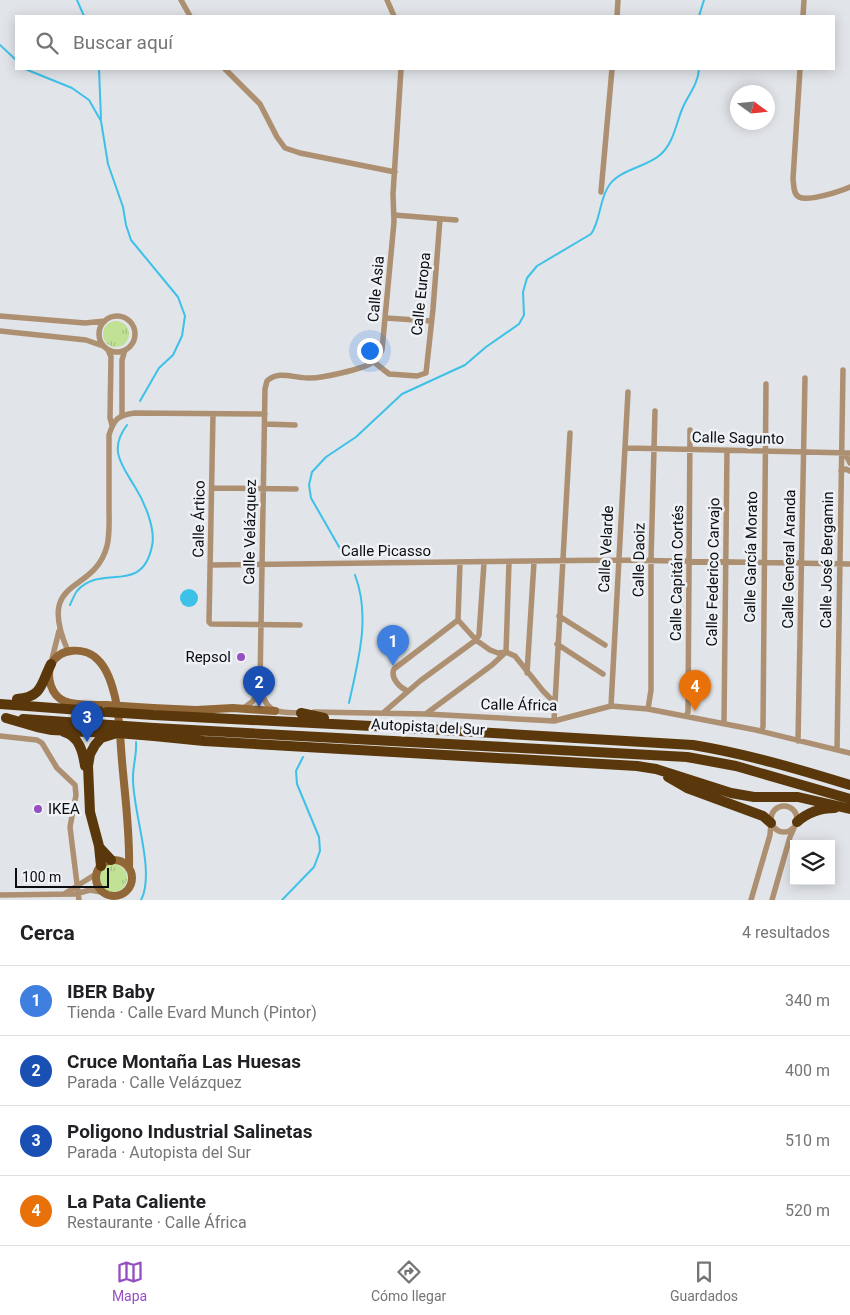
<!DOCTYPE html>
<html lang="es">
<head>
<meta charset="utf-8">
<style>
  :root { --surface:#fff; --page:#f2f2f2; --text:#202124; --muted:#757577; --line:#e0e0e0; --accent:#964fc2 }
  body { margin:0; font-family:Roboto,sans-serif; background:var(--page); color:var(--text) }
  .controls { position:absolute; right:15px; bottom:15px; display:grid; overflow:hidden; border-radius:0px; box-shadow:0 2px 12px #0003 }
  .controls button { width:45px; height:45px; display:grid; place-items:center; padding:0; border:0; border-bottom:1px solid var(--line); background:var(--surface); color:var(--text); font:25px sans-serif }
  .compass { position:absolute; left:730px; top:85px; width:45px; height:45px; border-radius:50%; background:var(--surface); box-shadow:0 2px 12px #0003; rotate:105deg }
  .scale { position:absolute; left:15px; bottom:12px; width:94px; box-sizing:border-box; padding-left:5px; border:2px solid #0a0c0d; border-top:0; font-size:14px; line-height:18px; white-space:nowrap; color:#0a0c0d; -webkit-text-stroke:4px #eef1f5; paint-order:stroke }
  .you { position:absolute; left:369px; top:350px; width:18px; height:18px; margin:-12px; border:4px solid #fff; border-radius:50%; background:#1a73e8; box-shadow:0 0 0 8px #1a73e833 }
  .badge { display:grid; place-items:center; width:32px; height:32px; border-radius:50%; background:var(--accent); color:#fff; font-size:16px; font-weight:700 }
  .pin { position:absolute; translate:-50% -41px; filter:drop-shadow(0 1px 2px #0008) }
  .pin::after { content:''; position:absolute; top:26px; width:18px; height:15px; background:inherit; clip-path:polygon(0 0,100% 0,50% 100%) }
  .list { margin:0; padding:0; list-style:none }
  h2 { display:flex; justify-content:space-between; align-items:center; height:65px; margin:0; padding:0 20px; font-size:21px }
  h2 small { font-size:16px; font-weight:400; color:var(--muted) }
  .list li { display:grid; grid-template-columns:32px 1fr auto; gap:15px; align-items:center; box-sizing:border-box; height:70px; padding:0 20px; border-top:1px solid var(--line) }
  .list b { display:block; font-size:19px; white-space:nowrap }
  .list p { margin:0; font-size:16px; white-space:nowrap; color:var(--muted) }
  .list em { font-size:16px; font-style:normal; color:var(--muted) }
  .icon { flex:none; width:28px; height:28px; fill:none; stroke:currentColor; stroke-width:2; stroke-linecap:round; stroke-linejoin:round }
  .map { position:relative; flex:none; width:850px; height:900px; overflow:hidden }
  .search { position:absolute; background:var(--surface); box-shadow:0 2px 12px #0003; left:15px; right:15px; top:15px; height:55px; display:flex; align-items:center; gap:12px; box-sizing:border-box; padding:0 18px; border-radius:0px; color:var(--muted); font-size:19px }
  .sheet { height:345px; background:var(--surface) }
  nav { display:flex; justify-content:space-around; align-items:center; box-sizing:border-box; height:70px; border-top:1px solid var(--line); background:var(--surface); font-size:14px; color:var(--muted) }
  nav a { display:grid; justify-items:center; gap:2px }
  nav .on { color:var(--accent) }
  .map>svg:first-child { display:block }
</style>
</head>
<body>
<div class="map">
<svg width="850" height="900" viewBox="0 0 850 900">
  <defs>
    <pattern id="grass-tufts" width="24" height="20" patternUnits="userSpaceOnUse" patternTransform="scale(1.25)"><rect width="24" height="20" fill="#c1e294"/><path d="M3 7l-1-3M5 7V3M7 7l1-3M15 17l-1-3M17 17v-4M19 17l1-3" fill="none" stroke="#a4c17e"/></pattern>
  </defs>
  <rect width="100%" height="100%" fill="#e1e4e8"/>
  <path fill="url(#grass-tufts)" d="M103 334a13 13 0 1 1 26 0a13 13 0 1 1-26 0Z
    M99 878a14 14 0 1 1 28 0a14 14 0 1 1-28 0Z"/>
  <path fill="#3dc1e8" d="M180 598a9 9 0 1 1 18 0a9 9 0 1 1-18 0Z"/>
  <g fill="none" stroke-linecap="round" stroke-linejoin="round">
    <path stroke="#3dc1e8" stroke-width="2" d="M77,0L84,16
      M699,16L704,0
      M0,45L16,60
      M25,69L72,88L89,100L101,121L108,164L123,207L126,225L131,240L178,297L185,316L182,336L173,355L159,368L140,401
      M99,69L101,119
      M342,552L311,498L309,485L312,472L326,457L356,437L402,394L465,365L486,347L519,324L524,315L523,292L527,278L537,266L591,234C601,220 599,198 610,184C622,169 646,167 660,155C674,143 676,123 683,107C689,94 698,84 699,69
      M70,605C72,601 74,595 77,591C101,563 142,596 152,546C156,529 144,501 135,487C122,465 108,450 127,425
      M349,703C358,661 371,617 355,575
      M136,742C137,754 133,765 133,777C132,810 156,872 141,900
      M282,900L314,867L320,851L319,837L297,784L296,771L303,757"/>
    <path stroke="#ad9071" stroke-width="5.5" d="M181,0L190,16
      M387,0L394,16
      M617,16L618,0
      M803,16L804,0
      M225,69L260,104L277,137L285,148L300,153L395,172
      M800,69L793,179C794,185 793,194 799,197C808,202 841,191 850,187
      M601,192L612,69
      M394,215L456,220
      M0,316L85,323L105,321
      M99 334a18 18 0 1 1 36 0a18 18 0 1 1-36 0Z
      M386,318L431,321
      M0,331L86,340L103,346
      M108,350L111,357L110,418L112,425
      M374,362L389,374L417,376L426,373L433,309L440,219
      M213,414L209,622L211,624L300,625
      M122,415V360L125,350
      M265,424L295,425
      M625,448L850,453
      M841,453L847,457L850,463
      M841,471L846,469L850,471
      M212,488L296,489
      M210,565L618,560L850,564
      M559,616L605,645
      M458,620L476,640L490,650L498,653L506,652L515,656L543,691L554,702
      M458,620L460,563
      M557,644L603,674
      M68,651C35,575 94,596 107,546C110,534 109,520 109,508C109,484 109,459 109,435C114,419 118,415 135,413L265,414
      M506,652L509,562
      M51,663L59,631
      M527,673L534,562
      M408,691C400,688 390,678 394,669L458,620
      M611,706L628,392
      M244,708L253,701L259,686
      M648,709L651,690V560L655,411
      M314,712L426,714L554,721L611,706L648,709L756,730L850,753
      M303,713C275,712 265,714 260,684L265,389L267,381C278,370 294,378 308,378C319,379 364,369 373,362C377,359 380,355 382,350L394,222L393,194L401,69
      M383,713L420,681L476,640L479,635L484,563
      M427,713L492,665L506,652
      M686,716L688,712L690,430
      M554,721L570,433
      M724,723L727,450
      M761,731L763,727L766,384
      M0,736L37,740L42,743L57,768L75,785L76,795L70,827L79,900
      M798,741L805,378
      M837,750L843,370
      M771 819a13 13 0 1 1 26 0a13 13 0 1 1-26 0Z
      M64,894L96,874
      M0,895L75,894L90,890L101,892
      M751,900L770,835L771,823
      M772,900L790,837L794,828"/>
    <path stroke="#916737" stroke-width="8" d="M106,705C93,705 76,706 64,701C51,695 46,677 51,665C59,647 85,647 97,659C106,667 111,681 114,693C120,714 120,739 122,761C125,797 130,832 129,868
      M153,708L196,710L233,708L275,711
      M96 878a18 18 0 1 1 36 0a18 18 0 1 1-36 0Z"/>
    <path stroke="#5a380b" stroke-width="10" d="M17,699C43,697 41,683 51,664
      M0,704L107,712
      M301,713L324,718
      M153,715L391,727L693,745C747,754 798,769 850,785
      M6,718L37,727L52,730L111,733
      M23,719L110,725
      M154,728L687,757L736,766L850,799
      M64,732C79,736 83,752 85,766
      M154,736L204,741L637,766L656,769L731,793L754,797H798L850,809
      M668,777L687,788L763,816L771,823
      M797,822C808,812 820,808 835,808
      M99,847L111,860
      M101,866L99,846L90,812L88,766L90,754L95,745L101,738L117,733"/>
    <path stroke="#916737" stroke-width="8" d="M106,705L153,708"/>
    <path stroke="#5a380b" stroke-width="10" d="M107,712L153,715
      M110,725L154,728
      M117,733L154,736"/>
  </g>
  <g fill="#964fc2" stroke="#eef1f5" stroke-width="2">
    <circle cx="241" cy="657" r="5"/>
    <circle cx="38" cy="809" r="5"/>
  </g>
  <g text-anchor="middle" dominant-baseline="central" stroke-width="5" stroke-linejoin="round" paint-order="stroke">
    <g font-size="15" fill="#0a0c0d" stroke="#eef1f5">
      <text transform="translate(376 289) rotate(-85)">Calle Asia</text>
      <text transform="translate(421 294) rotate(-84)">Calle Europa</text>
      <text transform="translate(738 438) rotate(1)">Calle Sagunto</text>
      <text transform="translate(199 519) rotate(-89)">Calle Ártico</text>
      <text transform="translate(250 532) rotate(-89)">Calle Velázquez</text>
      <text transform="translate(606 549) rotate(-87)">Calle Velarde</text>
      <text x="386" y="551">Calle Picasso</text>
      <text transform="translate(751 557) rotate(-89)">Calle García Morato</text>
      <text transform="translate(789 559) rotate(-89)">Calle General Aranda</text>
      <text transform="translate(639 560) rotate(-89)">Calle Daoiz</text>
      <text transform="translate(827 560) rotate(-89)">Calle José Bergamin</text>
      <text transform="translate(713 572) rotate(-89)">Calle Federico Carvajo</text>
      <text transform="translate(677 573) rotate(-89)">Calle Capitán Cortés</text>
      <text transform="translate(519 705) rotate(1)">Calle África</text>
      <text transform="translate(428 727) rotate(3)">Autopista del Sur</text>
    </g>
    <g font-size="15" fill="#0a0c0d" stroke="#eef1f5" text-anchor="end">
      <text x="231" y="657">Repsol</text>
      <text x="48" y="809" text-anchor="start">IKEA</text>
    </g>
  </g>
</svg>
<div class="controls">
<button><svg class="icon" aria-label="layers" viewBox="0 0 24 24"><path d="M12 4l9 5-9 5-9-5zM3 14l9 5 9-5"/></svg></button>
</div>
<svg class="compass" viewBox="-18 -18 36 36"><path d="M0-13l5 13h-10z" fill="#e53935"/><path d="M0 13l5-13h-10z" fill="#757577"/></svg>
<div class="scale">100 m</div>
<div class="you"></div>
<div class="pin badge" style="left:393px;top:666px;background:#3f7fe0">1</div>
<div class="pin badge" style="left:259px;top:707px;background:#1a4fb4">2</div>
<div class="pin badge" style="left:87px;top:742px;background:#1a4fb4">3</div>
<div class="pin badge" style="left:695px;top:711px;background:#e8710a">4</div>
<div class="search"><svg class="icon" aria-label="search" viewBox="0 0 24 24"><circle cx="10" cy="10" r="6"/><path d="M15 15l6 6"/></svg>Buscar aquí</div>
</div>
<section class="sheet">
<h2>Cerca<small>4 resultados</small></h2>
<ul class="list">
<li><span class="badge" style="background:#3f7fe0">1</span><div><b>IBER Baby</b><p>Tienda · Calle Evard Munch (Pintor)</p></div><em>340 m</em></li>
<li><span class="badge" style="background:#1a4fb4">2</span><div><b>Cruce Montaña Las Huesas</b><p>Parada · Calle Velázquez</p></div><em>400 m</em></li>
<li><span class="badge" style="background:#1a4fb4">3</span><div><b>Poligono Industrial Salinetas</b><p>Parada · Autopista del Sur</p></div><em>510 m</em></li>
<li><span class="badge" style="background:#e8710a">4</span><div><b>La Pata Caliente</b><p>Restaurante · Calle África</p></div><em>520 m</em></li>
</ul>
</section>
<nav>
<a class="on"><svg class="icon" aria-label="map" viewBox="0 0 24 24"><path d="M3 6l6-2 6 2 6-2v14l-6 2-6-2-6 2zM9 4v14M15 6v14"/></svg>Mapa</a>
<a><svg class="icon" aria-label="directions" viewBox="0 0 24 24"><path d="M12 3l9 9-9 9-9-9zM9 14v-3h6M13 9l2 2-2 2"/></svg>Cómo llegar</a>
<a><svg class="icon" aria-label="saved" viewBox="0 0 24 24"><path d="M7 4h10v16l-5-4-5 4z"/></svg>Guardados</a>
</nav>
</body>
</html>
